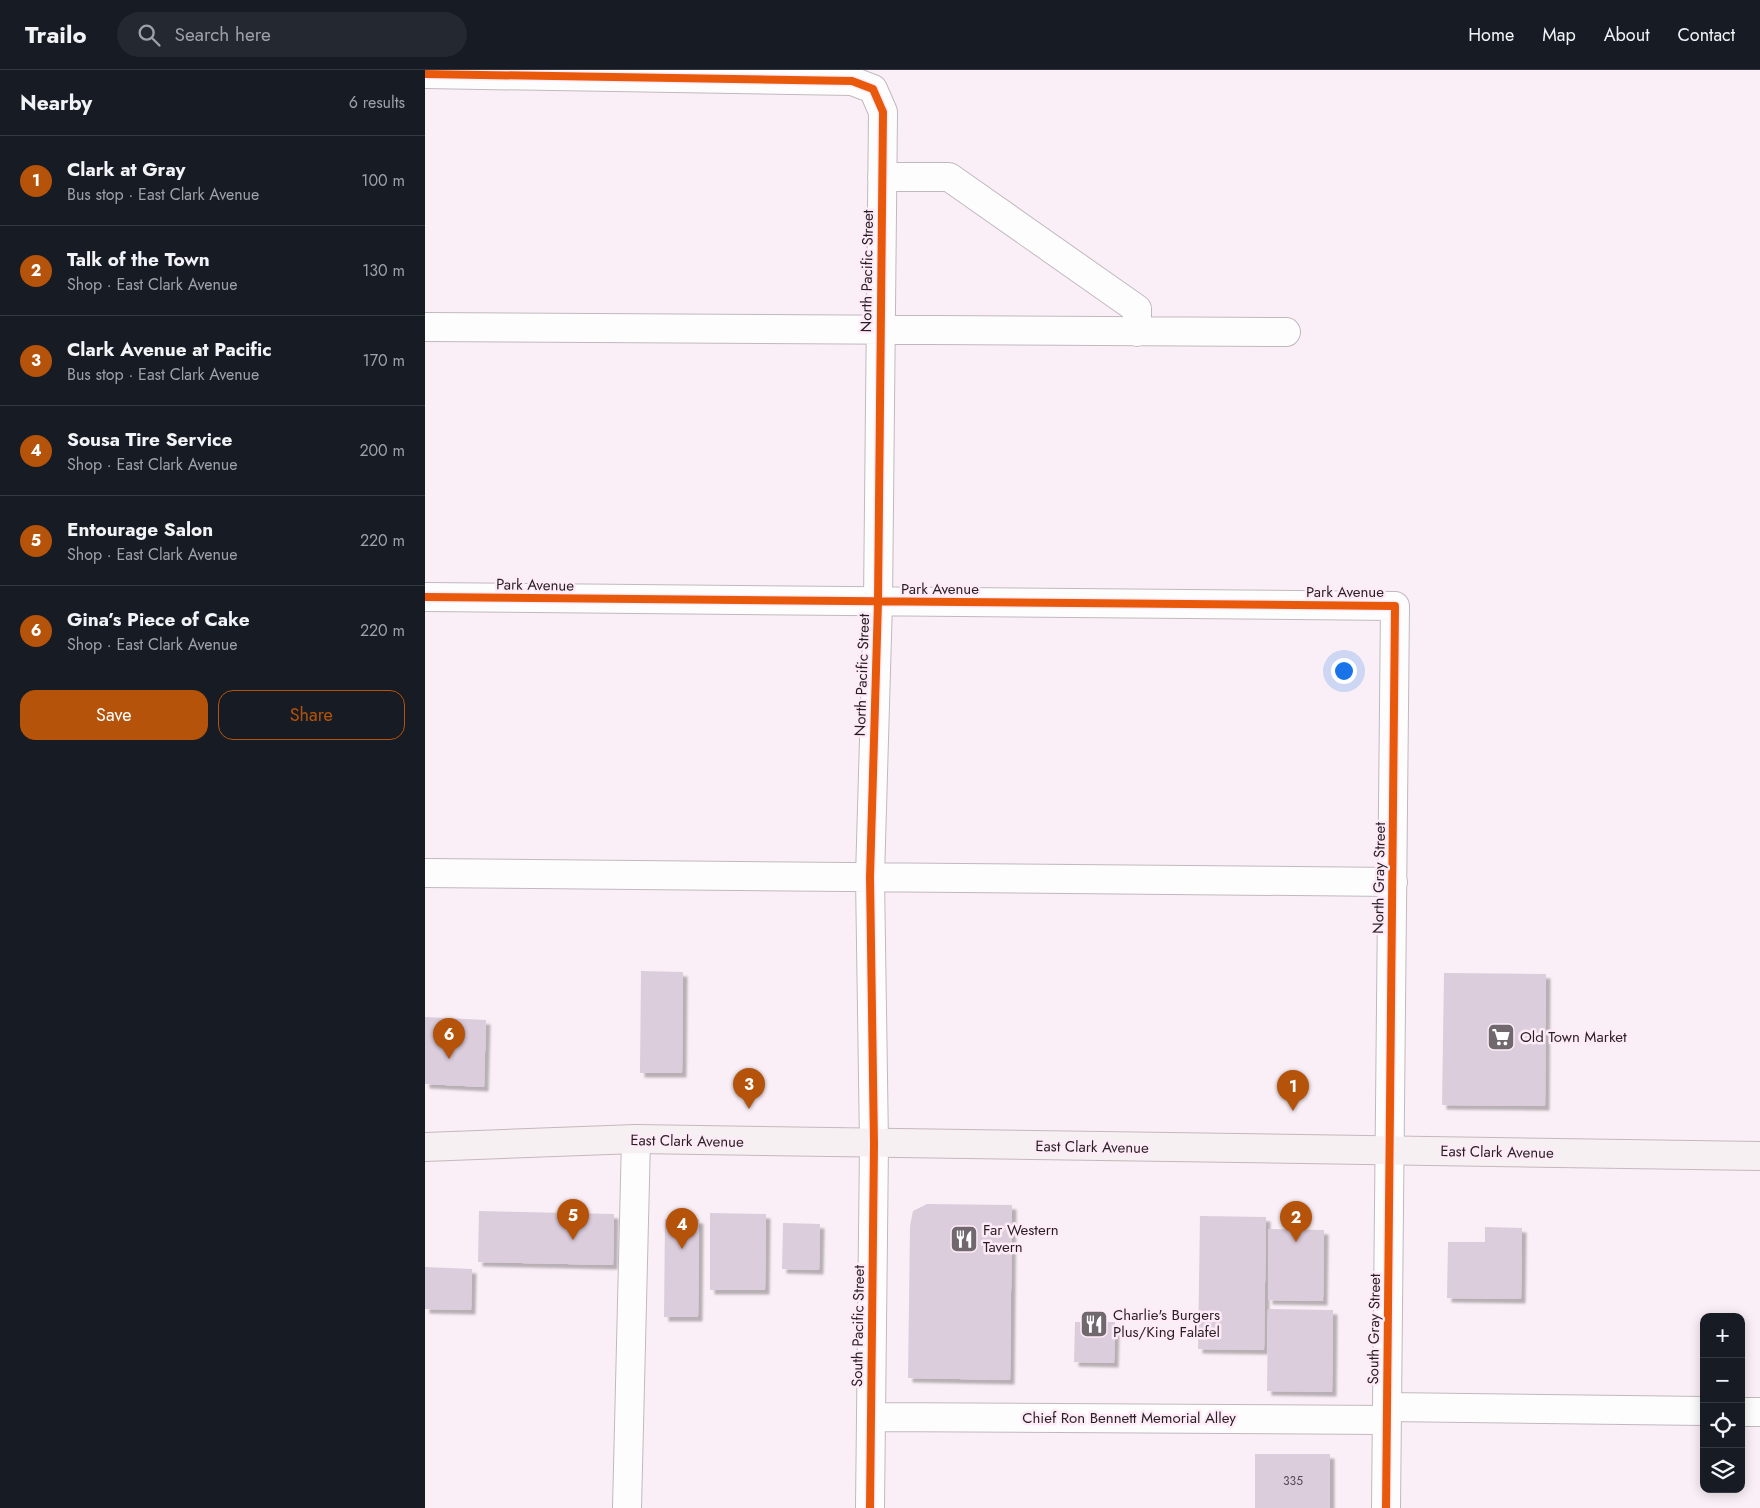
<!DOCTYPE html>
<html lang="en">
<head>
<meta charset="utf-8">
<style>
  :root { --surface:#171b24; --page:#242831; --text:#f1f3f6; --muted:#9ea1a6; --line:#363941; --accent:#b45309 }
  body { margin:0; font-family:Jost,sans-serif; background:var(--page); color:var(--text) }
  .controls { position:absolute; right:15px; bottom:15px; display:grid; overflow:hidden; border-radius:10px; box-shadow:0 2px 12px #0003 }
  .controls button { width:45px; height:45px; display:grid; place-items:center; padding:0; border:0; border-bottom:1px solid var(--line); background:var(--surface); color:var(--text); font:25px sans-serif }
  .you { position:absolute; left:918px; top:600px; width:18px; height:18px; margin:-12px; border:4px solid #fff; border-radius:50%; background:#1a73e8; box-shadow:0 0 0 8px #1a73e833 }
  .badge { display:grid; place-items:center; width:32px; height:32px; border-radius:50%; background:var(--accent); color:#fff; font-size:16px; font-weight:700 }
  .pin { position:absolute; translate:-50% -41px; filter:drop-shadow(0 1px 2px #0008) }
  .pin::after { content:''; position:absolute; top:26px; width:18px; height:15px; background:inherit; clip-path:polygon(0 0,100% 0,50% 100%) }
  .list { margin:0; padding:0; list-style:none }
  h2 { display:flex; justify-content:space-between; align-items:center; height:65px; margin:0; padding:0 20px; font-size:21px }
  h2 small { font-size:16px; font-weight:400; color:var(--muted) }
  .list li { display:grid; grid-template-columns:32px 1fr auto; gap:15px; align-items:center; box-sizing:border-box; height:90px; padding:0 20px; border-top:1px solid var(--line) }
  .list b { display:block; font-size:19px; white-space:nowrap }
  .list p { margin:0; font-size:16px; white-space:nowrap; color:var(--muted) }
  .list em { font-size:16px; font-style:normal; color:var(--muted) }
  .actions { display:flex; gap:10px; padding:15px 20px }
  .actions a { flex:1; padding:11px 0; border:1px solid var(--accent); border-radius:15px; text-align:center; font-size:18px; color:var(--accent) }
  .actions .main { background:var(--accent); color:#fff }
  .icon { flex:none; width:28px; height:28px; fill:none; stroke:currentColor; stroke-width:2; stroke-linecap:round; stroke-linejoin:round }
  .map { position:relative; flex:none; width:1335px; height:1438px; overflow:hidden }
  header { display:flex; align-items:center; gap:30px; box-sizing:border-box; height:70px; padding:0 25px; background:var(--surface); border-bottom:1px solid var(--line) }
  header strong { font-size:24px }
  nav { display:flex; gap:28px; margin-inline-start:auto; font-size:18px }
  .search { width:350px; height:45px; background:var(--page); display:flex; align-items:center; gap:12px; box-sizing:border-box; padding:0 18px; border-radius:28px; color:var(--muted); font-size:19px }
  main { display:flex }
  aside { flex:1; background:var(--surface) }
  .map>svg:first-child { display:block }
</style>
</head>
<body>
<header>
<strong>Trailo</strong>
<div class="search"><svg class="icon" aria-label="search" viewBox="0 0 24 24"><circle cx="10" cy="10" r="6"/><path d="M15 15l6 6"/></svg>Search here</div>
<nav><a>Home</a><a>Map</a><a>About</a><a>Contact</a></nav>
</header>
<main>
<aside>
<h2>Nearby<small>6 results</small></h2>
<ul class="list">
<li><span class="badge">1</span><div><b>Clark at Gray</b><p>Bus stop · East Clark Avenue</p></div><em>100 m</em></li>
<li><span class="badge">2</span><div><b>Talk of the Town</b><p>Shop · East Clark Avenue</p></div><em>130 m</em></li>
<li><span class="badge">3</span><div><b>Clark Avenue at Pacific</b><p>Bus stop · East Clark Avenue</p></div><em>170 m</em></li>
<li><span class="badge">4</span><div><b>Sousa Tire Service</b><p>Shop · East Clark Avenue</p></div><em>200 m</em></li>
<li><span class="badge">5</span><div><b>Entourage Salon</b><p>Shop · East Clark Avenue</p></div><em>220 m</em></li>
<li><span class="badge">6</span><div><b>Gina’s Piece of Cake</b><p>Shop · East Clark Avenue</p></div><em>220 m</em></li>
</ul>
<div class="actions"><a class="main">Save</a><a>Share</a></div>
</aside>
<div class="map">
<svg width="1335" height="1438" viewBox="0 0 1335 1438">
  <defs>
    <filter id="shadow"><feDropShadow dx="4.5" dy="4.5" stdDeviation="1" flood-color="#0004"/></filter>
  </defs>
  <rect width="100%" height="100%" fill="#faeff6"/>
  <path fill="#dccddd" filter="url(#shadow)" d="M216,901L258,902L257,1003H215Z
    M1019,903L1121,904L1120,1036L1017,1035Z
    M0,947L61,950L59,1017L0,1014Z
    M502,1134L587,1135L585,1310L483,1308L485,1156L488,1141Z
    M54,1141L189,1144L188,1195L53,1192Z
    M285,1143L341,1144L340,1220H285Z
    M775,1146L841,1147L839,1280L773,1279Z
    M240,1149H274L273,1247H239Z
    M358,1153L395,1154L394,1200L357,1199Z
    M1060,1157L1097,1158L1096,1229L1022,1228L1023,1172H1060Z
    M843,1159L899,1160L898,1231L843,1230Z
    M0,1197L47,1199L46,1240L0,1239Z
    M843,1239L908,1240L907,1322L842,1321Z
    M650,1252H690L689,1293L649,1292Z
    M830,1384H905V1438H830Z"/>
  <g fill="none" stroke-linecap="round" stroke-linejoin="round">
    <g stroke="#c1b8be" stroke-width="30">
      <path id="minor" d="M0,4L427,11L448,19L458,42L453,532L445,807L449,1074L445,1438
        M457,107H524L712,239V262
        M0,257L861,262
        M0,527L970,536L961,1438
        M0,803L968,812
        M962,1337L1279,1341
        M1316,1342H1335
        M446,1347L962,1350
        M202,1438L211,1069"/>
    </g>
    <g stroke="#c6b7bd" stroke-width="30">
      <path id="major" d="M0,1077L211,1069L1335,1086"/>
    </g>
    <use href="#minor" stroke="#fefdfe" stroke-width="28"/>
    <use href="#major" stroke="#f7f0f3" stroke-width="28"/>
    <g stroke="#feebf7" stroke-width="11">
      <path id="cycleway" d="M0,4L427,11L448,19L458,42L453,532L445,807L449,1074L445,1438
        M0,527L970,536L961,1438"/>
    </g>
    <use href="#cycleway" stroke="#e8590c" stroke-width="8"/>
  </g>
  <defs>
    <g id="supermarket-square" transform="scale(1.4375)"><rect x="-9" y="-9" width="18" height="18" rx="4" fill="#71686e" stroke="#feebf7"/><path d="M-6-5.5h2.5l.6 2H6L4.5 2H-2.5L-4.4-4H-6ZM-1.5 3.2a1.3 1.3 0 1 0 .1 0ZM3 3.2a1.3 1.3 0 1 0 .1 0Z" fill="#fff"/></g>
    <g id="restaurant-square" transform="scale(1.4375)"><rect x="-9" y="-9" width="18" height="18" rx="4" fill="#71686e" stroke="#feebf7"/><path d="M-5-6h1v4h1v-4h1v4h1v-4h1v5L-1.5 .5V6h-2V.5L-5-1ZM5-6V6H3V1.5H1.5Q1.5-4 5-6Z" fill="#fff"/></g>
  </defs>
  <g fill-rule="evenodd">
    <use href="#supermarket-square" x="1076" y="967"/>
    <use href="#restaurant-square" x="539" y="1169"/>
    <use href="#restaurant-square" x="669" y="1254"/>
  </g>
  <g text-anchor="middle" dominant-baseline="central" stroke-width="5" stroke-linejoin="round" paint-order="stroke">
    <g font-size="12" fill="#544a52">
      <text x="868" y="1411">335</text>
    </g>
    <g font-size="15" fill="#271f24" stroke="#feebf7">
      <text transform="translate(442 201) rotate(-89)">North Pacific Street</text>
      <text transform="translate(110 515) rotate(1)">Park Avenue</text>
      <text x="515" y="519">Park Avenue</text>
      <text x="920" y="522">Park Avenue</text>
      <text transform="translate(437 605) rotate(-88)">North Pacific Street</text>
      <text transform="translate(954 808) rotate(-89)">North Gray Street</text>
      <text transform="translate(262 1071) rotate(1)">East Clark Avenue</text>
      <text transform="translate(667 1077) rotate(1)">East Clark Avenue</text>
      <text transform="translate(1072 1082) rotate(1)">East Clark Avenue</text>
      <text transform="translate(433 1256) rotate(-89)">South Pacific Street</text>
      <text transform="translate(949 1259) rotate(-89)">South Gray Street</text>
      <text x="704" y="1348">Chief Ron Bennett Memorial Alley</text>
    </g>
    <g font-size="15" fill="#271f24" stroke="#feebf7" text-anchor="start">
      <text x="1095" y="967">Old Town Market</text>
      <text x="558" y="1160">Far Western<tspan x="558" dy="17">Tavern</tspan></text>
      <text x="688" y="1245">Charlie's Burgers<tspan x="688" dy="17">Plus/King Falafel</tspan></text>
    </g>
  </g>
</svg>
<div class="controls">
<button>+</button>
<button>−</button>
<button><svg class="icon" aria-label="locate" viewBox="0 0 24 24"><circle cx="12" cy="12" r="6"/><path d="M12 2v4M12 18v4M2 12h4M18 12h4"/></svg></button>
<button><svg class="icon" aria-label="layers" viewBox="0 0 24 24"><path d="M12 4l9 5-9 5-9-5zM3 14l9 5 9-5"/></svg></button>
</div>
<div class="you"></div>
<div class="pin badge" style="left:868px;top:1041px">1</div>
<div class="pin badge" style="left:871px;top:1172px">2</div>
<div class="pin badge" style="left:324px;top:1039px">3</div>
<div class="pin badge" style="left:257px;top:1179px">4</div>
<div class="pin badge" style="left:148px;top:1170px">5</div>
<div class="pin badge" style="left:24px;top:989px">6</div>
</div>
</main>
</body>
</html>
